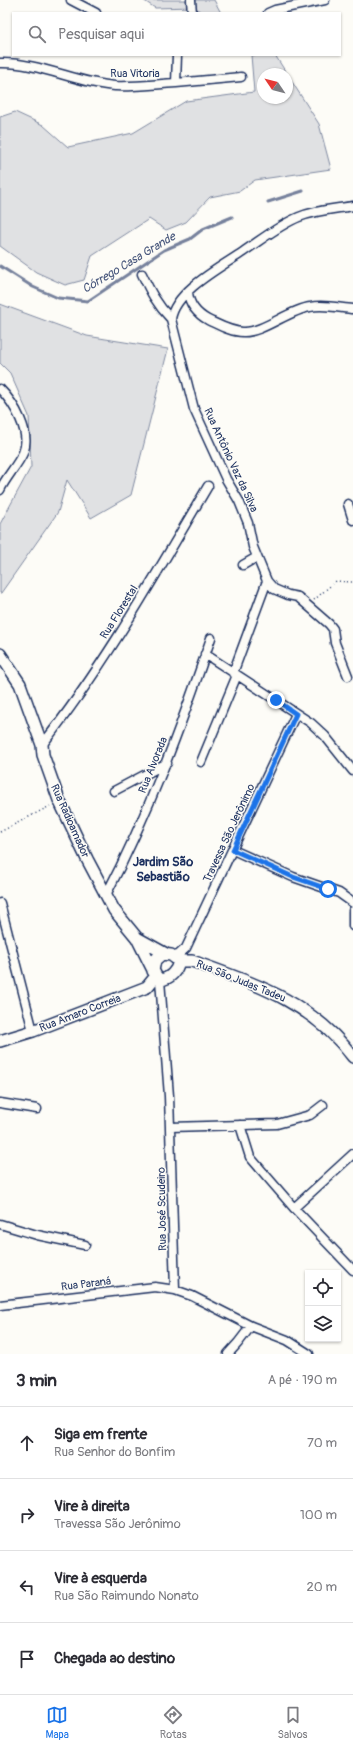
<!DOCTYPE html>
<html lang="pt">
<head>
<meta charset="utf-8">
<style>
  :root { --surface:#fff; --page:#f2f2f3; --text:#2b2b33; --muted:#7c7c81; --line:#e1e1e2; --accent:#1a73e8 }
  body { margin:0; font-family:Pangolin,sans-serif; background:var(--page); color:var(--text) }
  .controls { position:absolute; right:12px; bottom:12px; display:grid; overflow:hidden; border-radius:0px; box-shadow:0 1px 3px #0004 }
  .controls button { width:36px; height:36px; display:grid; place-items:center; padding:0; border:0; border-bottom:1px solid var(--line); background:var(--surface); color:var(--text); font:20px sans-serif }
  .compass { position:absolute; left:257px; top:68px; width:36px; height:36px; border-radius:50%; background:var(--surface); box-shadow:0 1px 3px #0004; rotate:305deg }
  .stop { position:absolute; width:12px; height:12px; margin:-9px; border:3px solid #1a73e8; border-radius:50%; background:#fff }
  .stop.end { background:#1a73e8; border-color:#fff; box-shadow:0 1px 4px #0008 }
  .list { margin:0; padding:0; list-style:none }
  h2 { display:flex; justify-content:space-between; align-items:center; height:52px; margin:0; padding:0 16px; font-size:17px }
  h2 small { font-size:13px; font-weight:400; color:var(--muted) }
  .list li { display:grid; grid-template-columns:26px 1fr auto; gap:12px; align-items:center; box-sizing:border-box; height:72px; padding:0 16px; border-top:1px solid var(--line) }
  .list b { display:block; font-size:15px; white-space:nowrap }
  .list p { margin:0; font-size:13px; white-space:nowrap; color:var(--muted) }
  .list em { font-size:13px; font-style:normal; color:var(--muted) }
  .icon { flex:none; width:22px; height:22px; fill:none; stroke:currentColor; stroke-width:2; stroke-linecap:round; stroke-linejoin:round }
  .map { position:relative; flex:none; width:353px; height:1354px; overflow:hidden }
  .search { position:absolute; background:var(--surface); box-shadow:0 1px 3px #0004; left:12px; right:12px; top:12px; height:44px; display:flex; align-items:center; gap:10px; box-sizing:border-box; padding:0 14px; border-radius:0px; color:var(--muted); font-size:15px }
  .sheet { height:340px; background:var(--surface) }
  nav { display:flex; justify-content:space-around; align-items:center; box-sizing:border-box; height:56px; border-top:1px solid var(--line); background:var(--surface); font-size:11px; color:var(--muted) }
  nav a { display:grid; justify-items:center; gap:2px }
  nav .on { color:var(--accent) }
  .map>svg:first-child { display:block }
</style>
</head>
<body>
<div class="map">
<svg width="353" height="1354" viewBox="0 0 353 1354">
  <rect width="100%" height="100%" fill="#fdfcf7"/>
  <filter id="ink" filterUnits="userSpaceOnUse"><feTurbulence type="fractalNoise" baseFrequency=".025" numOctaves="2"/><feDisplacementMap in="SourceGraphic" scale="8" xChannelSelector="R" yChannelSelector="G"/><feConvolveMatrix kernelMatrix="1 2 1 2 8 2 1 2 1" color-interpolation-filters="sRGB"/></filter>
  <g filter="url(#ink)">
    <path fill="#e0e1e3" stroke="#7e88a0" d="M143,0H214L221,13H203L194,7L155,8Z
      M251,55H275L287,74H263V98H287V74L319,124L331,169L255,180L240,191L210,197L186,222L166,230L149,219L92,256L84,280L65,285L36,272L0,246V117L15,112L43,125L68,147L133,133L186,101L254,92Z
      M0,304L87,336L168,349L131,495L91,518L67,480L58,512L1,593H0V524L31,467L29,416L10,373L0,363Z"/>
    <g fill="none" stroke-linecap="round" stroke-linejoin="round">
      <path stroke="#76819c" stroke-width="3" d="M268,202L303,191
        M0,266L33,287L58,298L88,301L164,250L190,239L203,229L232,217"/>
      <g stroke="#1b2f5e" stroke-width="11">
        <path id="street" d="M71,0L96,13
          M191,0L192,13
          M268,13L275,10L325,0
          M0,63C39,62 76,83 115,86C135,87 156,84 176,83L177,55
          M176,83L241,77
          M142,274C150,291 157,305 171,319
          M188,292C189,304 197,314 208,320C219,325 231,332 243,332C262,333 289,310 310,307C323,304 340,308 353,309
          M0,389C14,403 32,433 23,453C17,466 6,477 0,490
          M348,504L353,520
          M243,565L257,557
          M205,654L311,723L325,736L353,771
          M233,673L267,581
          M348,676L335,643L333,629L329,624L298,597L288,595L274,589L267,581L253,547L248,523L239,501L226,479L194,409L171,319C175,291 221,267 243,252C261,240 279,225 299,217C316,210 335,209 353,206
          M42,745C106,664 156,574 208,486
          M201,762L237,675
          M114,791L167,763
          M233,850L293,877L339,893L353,903
          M106,895C149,813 181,726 211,638
          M0,903L33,1031
          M353,911V926
          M176,957L186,948L296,714
          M160,980L169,1096L175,1290
          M0,1103L37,1109
          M240,1125L250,1157L294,1208L353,1270
          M170,1127L277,1124L310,1115L323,1105
          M294,1208L353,1154
          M0,1224L37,1235L85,1245
          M0,1305L155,1287L175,1290L192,1296L251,1326L287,1340L309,1354
          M228,1354L238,1343L251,1326"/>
      </g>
      <g stroke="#1b2f5e" stroke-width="14">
        <path id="secondary" d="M0,654L20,684L42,745L43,755L59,800L87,859L114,910L137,938L156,976L160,980C170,979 177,971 179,961
          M137,938L166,954
          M179,961H192C255,984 311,1001 353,1057
          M153,971L155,960L162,954L171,955L179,961
          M0,1041L33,1031L147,987L156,976"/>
      </g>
      <path stroke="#1b2f5e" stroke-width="1.5" stroke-dasharray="1 3" stroke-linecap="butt" d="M314,600L336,581L353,582
        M0,832L50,806"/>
      <use href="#street" stroke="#fdfcf7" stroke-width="8"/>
      <use href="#secondary" stroke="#fdfcf7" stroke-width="11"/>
    </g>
  </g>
  <g fill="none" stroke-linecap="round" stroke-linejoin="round" filter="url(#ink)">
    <path stroke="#1a73e8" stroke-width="5" d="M276,700L296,714L233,850L293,877L328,889"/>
  </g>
  <g text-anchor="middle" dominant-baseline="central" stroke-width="3" stroke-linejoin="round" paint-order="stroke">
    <g font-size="11" fill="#1b2f5e" stroke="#fdfcf7">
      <text x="135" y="73">Rua Vitoria</text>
      <text transform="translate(231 460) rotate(65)">Rua Antônio Vaz da Silva</text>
      <text transform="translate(119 612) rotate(-58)">Rua Florestal</text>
      <text transform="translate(153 765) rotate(-68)">Rua Alvorada</text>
      <text transform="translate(70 821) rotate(66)">Rua Radioamador</text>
      <text transform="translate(229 833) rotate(-65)">Travessa São Jerônimo</text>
      <text transform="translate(241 981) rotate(22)">Rua São Judas Tadeu</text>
      <text transform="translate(80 1013) rotate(-21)">Rua Amaro Correia</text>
      <text transform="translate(162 1209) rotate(-91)">Rua José Scudeiro</text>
      <text transform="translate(86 1284) rotate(-7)">Rua Paraná</text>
    </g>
    <g font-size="12" font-style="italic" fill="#49587d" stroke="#fdfcf7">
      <text transform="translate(129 263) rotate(-31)">Córrego Casa Grande</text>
    </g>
    <g font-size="13" font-weight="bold" fill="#1b2f5e" stroke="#fdfcf7">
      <text x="163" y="862">Jardim São<tspan x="163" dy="15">Sebastião</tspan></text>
    </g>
  </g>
</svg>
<div class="controls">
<button><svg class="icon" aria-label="locate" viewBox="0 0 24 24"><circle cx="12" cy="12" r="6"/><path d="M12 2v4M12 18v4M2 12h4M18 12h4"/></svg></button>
<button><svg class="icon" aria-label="layers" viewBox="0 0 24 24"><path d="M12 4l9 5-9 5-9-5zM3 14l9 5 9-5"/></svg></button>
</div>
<svg class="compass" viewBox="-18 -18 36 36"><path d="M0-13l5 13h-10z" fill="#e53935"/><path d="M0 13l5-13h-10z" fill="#7c7c81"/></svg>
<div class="stop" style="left:328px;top:889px"></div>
<div class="stop end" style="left:276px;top:700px"></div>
<div class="search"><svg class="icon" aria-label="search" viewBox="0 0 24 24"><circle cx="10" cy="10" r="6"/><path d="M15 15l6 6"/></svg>Pesquisar aqui</div>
</div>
<section class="sheet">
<h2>3 min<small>A pé · 190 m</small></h2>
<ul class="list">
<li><svg class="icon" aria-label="ahead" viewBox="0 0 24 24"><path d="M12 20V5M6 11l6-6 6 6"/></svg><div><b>Siga em frente</b><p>Rua Senhor do Bonfim</p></div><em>70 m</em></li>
<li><svg class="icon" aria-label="right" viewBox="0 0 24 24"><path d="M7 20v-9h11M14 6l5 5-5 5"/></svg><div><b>Vire à direita</b><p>Travessa São Jerônimo</p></div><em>100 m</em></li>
<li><svg class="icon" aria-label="left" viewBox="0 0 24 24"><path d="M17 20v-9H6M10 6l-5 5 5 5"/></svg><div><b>Vire à esquerda</b><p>Rua São Raimundo Nonato</p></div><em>20 m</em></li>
<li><svg class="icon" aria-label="arrive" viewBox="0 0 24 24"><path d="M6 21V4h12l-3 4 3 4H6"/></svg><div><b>Chegada ao destino</b></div></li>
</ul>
</section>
<nav>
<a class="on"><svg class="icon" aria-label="map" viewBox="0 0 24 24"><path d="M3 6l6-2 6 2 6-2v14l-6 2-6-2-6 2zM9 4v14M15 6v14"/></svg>Mapa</a>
<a><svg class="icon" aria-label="directions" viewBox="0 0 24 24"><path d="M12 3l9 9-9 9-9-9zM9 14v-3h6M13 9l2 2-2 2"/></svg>Rotas</a>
<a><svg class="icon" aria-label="saved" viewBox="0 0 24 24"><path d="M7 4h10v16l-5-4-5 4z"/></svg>Salvos</a>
</nav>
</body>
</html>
